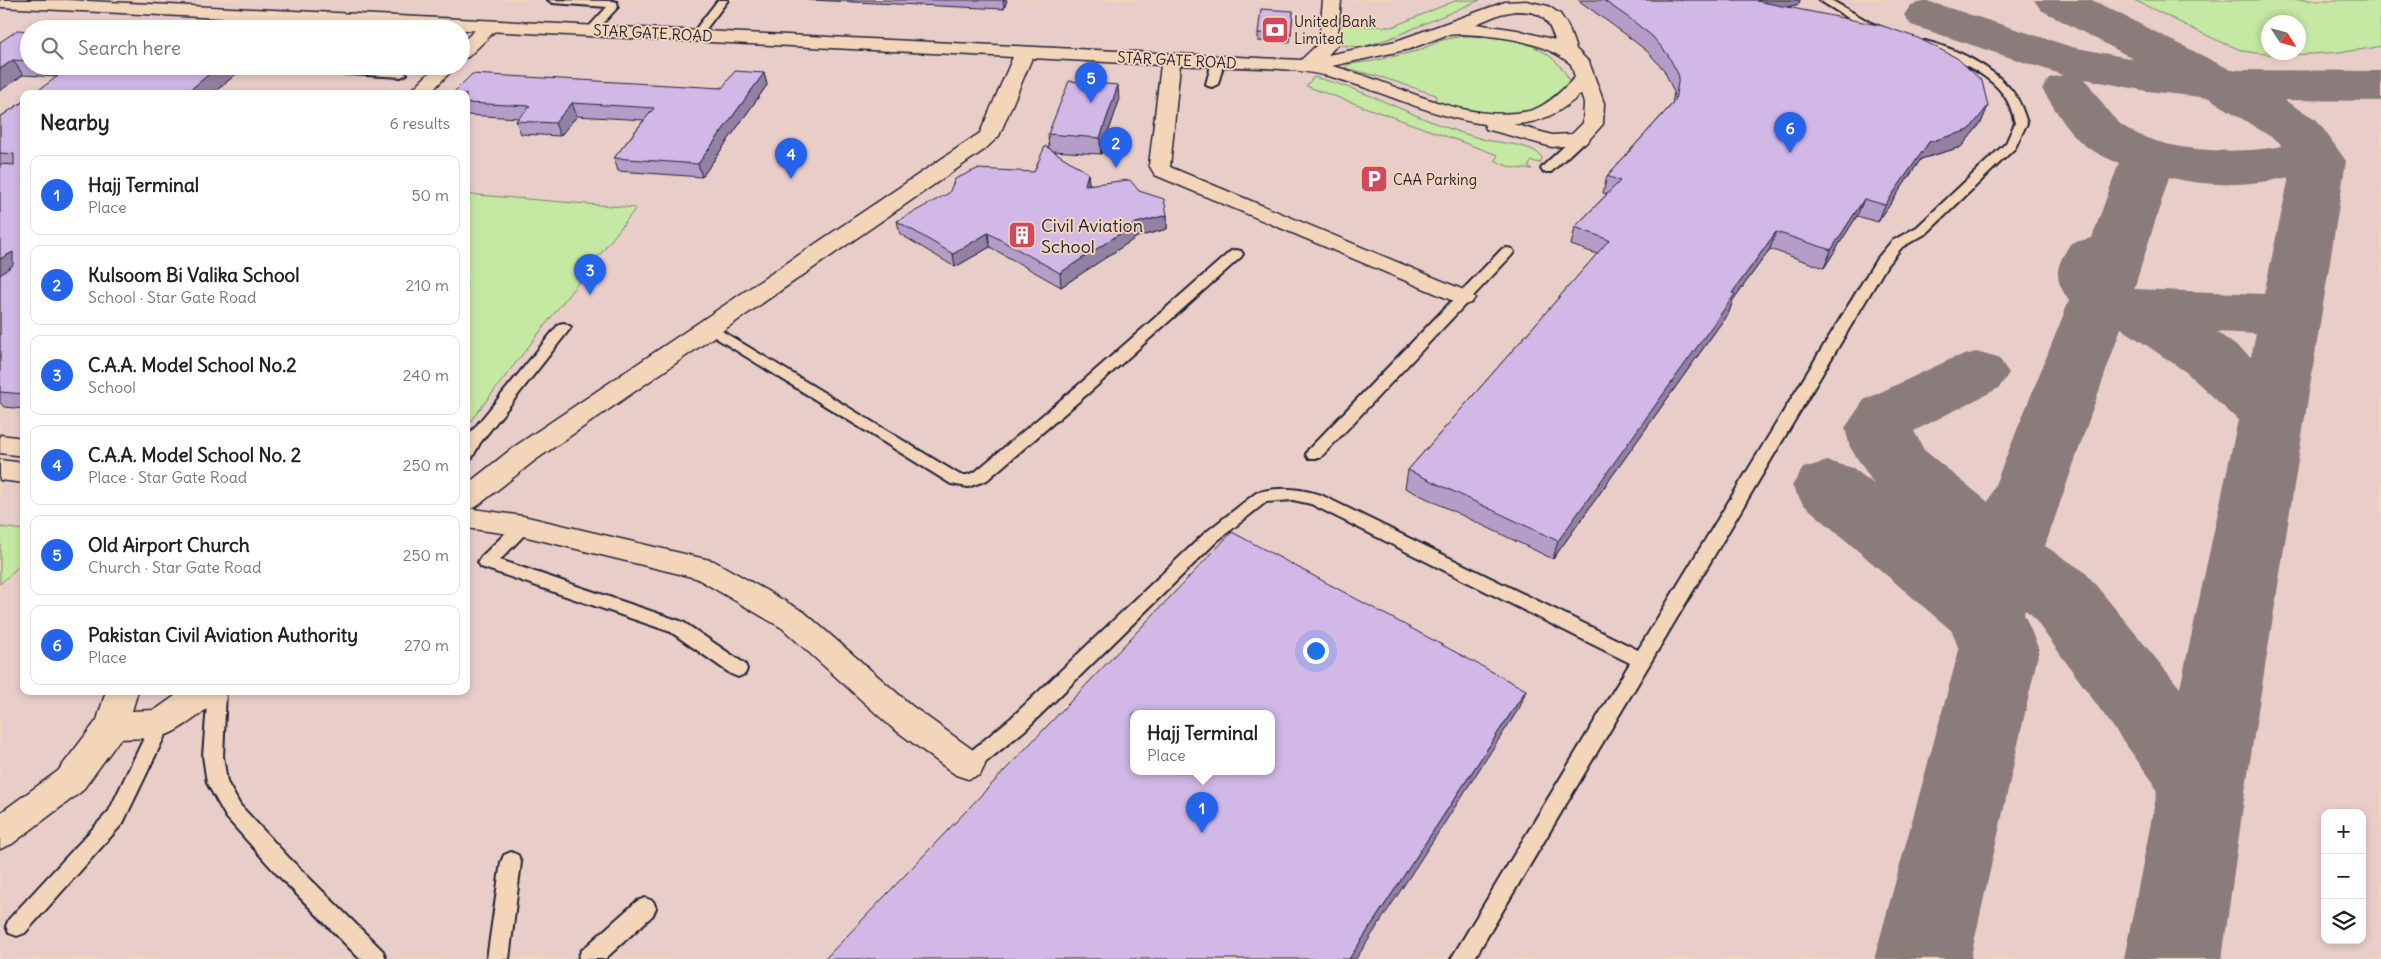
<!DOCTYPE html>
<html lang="en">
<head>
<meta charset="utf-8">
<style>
  :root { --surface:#fff; --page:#f2f2f2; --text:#202124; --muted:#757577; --line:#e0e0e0; --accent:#2563eb }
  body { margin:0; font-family:Delius,sans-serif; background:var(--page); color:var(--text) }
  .controls { position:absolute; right:15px; bottom:15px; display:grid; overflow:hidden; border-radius:10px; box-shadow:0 2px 8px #0003 }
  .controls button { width:45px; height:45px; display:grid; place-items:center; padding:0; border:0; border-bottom:1px solid var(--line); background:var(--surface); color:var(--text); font:25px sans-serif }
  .compass { position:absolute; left:2261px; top:15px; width:45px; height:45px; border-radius:50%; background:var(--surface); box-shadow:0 2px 8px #0003; rotate:126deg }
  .you { position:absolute; left:1315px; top:650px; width:18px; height:18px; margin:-12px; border:4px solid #fff; border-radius:50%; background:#1a73e8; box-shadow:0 0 0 8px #1a73e833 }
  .badge { display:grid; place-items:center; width:32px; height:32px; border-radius:50%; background:var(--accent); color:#fff; font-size:16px; font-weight:700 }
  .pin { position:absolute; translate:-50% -41px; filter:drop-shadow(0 1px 2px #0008) }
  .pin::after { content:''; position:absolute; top:26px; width:18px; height:15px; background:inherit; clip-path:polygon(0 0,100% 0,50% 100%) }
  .popup { position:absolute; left:1130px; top:710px; width:145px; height:65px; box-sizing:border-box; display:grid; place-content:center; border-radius:10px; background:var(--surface); filter:drop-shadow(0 1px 4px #0005); font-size:16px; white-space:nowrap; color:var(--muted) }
  .popup b { font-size:19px; color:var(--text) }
  .popup::after { content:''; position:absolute; left:50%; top:100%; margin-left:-10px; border:10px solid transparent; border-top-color:var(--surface) }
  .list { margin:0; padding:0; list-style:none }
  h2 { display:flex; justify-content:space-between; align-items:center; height:65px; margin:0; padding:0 20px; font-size:21px }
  h2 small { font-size:16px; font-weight:400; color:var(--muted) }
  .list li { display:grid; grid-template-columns:32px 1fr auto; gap:15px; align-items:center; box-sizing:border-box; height:80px; margin:0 10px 10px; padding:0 10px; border:1px solid var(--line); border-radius:10px }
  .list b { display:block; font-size:19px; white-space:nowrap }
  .list p { margin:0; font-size:16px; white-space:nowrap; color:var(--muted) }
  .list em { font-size:16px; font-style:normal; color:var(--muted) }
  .icon { flex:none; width:28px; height:28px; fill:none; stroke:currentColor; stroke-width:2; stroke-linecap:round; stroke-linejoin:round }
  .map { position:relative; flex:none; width:2381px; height:959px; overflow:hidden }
  .search { position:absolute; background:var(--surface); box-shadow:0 2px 8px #0003; left:20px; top:20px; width:450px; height:55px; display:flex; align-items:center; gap:12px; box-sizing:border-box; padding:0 18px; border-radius:28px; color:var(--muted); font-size:19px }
  .panel { position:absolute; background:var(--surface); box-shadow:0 2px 8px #0003; left:20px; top:90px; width:450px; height:605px; border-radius:10px }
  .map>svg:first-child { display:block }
</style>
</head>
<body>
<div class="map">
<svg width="2381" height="959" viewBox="0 0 2381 959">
  <rect width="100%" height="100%" fill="#f3d6ba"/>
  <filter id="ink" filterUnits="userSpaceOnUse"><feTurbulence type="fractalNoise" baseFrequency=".02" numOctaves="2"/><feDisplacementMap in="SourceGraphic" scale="10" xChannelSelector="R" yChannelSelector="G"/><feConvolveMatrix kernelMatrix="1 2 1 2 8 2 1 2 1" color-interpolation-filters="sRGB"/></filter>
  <g filter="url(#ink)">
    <path fill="#e9cdc8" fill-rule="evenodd" d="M0,0H2381V959H0ZM2268,22H2298V52H2268ZM29,29H461V66H29ZM24,94H466V691H24ZM1133,714H1271V772H1133ZM2325,813H2362V940H2325Z"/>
    <path fill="#c5e8a2" stroke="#74856e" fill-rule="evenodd" d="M1457,0H1480L1391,38L1363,47L1337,45L1339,25L1392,27Z
      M2134,0H2380L2381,46C2354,53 2267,59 2241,50C2206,37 2169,16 2134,0ZM2298,22V52H2268V22Z
      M1463,36C1504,36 1551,40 1570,82C1547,129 1475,113 1435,101L1436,95L1384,78L1345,68L1349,64L1373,61L1417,51L1442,40Z
      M1314,77C1373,91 1424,124 1482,139C1499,144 1534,143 1542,158L1540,163L1532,161L1528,166L1532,169C1518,169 1508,168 1495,160L1498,155L1306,86Z
      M466,194L636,208L466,427Z
      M0,527L24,530V561L0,584Z"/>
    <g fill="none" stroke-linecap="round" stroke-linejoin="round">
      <path fill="#8a7c7a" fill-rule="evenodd" d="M2034,0H2092L2231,70L2381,71V101L2284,100L2317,120L2346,161L2245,792L2222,959H2124L2157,792L2153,782L2031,614L2025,610L2024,614L2039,650L1971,956L1973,959H1875V956L1959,650L1952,631L1803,504L1792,486L1803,468L1828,461L1853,468L1874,484L1850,447L1845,428L1864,400L1953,358L1976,352L1999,358L2009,373L1999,388L1914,431L1924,450L1988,502L2069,301C2053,277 2055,267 2071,243L2092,238L2119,163C2072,145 2068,128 2042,89L2049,78L2063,75L1911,25L1904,15L1911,5L1927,1L2072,47L2134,59L2041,10ZM2085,79L2147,91L2209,98L2279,142L2282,146C2236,155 2155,153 2118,122C2105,110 2096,93 2085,79ZM2169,177C2206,187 2251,186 2289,177L2264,294L2134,289ZM2121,328L2186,372L2238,420L2180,688L2085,572L2045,546ZM2217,332L2256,334L2251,357Z"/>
      <g stroke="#22223b" stroke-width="4">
        <path id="lane" d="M548,0L613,1L617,2L618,7L595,32L591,33L586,30L607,7L553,3Z
          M718,0H728L700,37H692L691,35Z
          M1819,0H1831L1869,22L1886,29L1881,32L1861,26Z
          M1925,41C1955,48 1993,67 2012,91C2020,101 2023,111 2027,123L2015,148L1927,233L1902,247L1887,265L1474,959H1451L1630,663L1311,504L1293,500L1266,502L1217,541L1025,730L975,771L968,773L961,771L958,765L961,759L1011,718L1205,533L1256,493C1278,486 1300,488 1321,495L1638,650L1876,260L1892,241L1917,227L2006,143L2015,123C2013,117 2012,110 2009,104C1995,73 1951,58 1921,46V42Z
          M1218,59L1224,62L1218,84L1212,87L1208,86L1206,84L1212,62Z
          M275,66L354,68L356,66H367L365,69L401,71L407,74L401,77L280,70L276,69Z
          M1578,136L1584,140L1582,143L1551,172H1543L1541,169L1543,166L1574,137Z
          M1507,248L1512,249L1514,252L1512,255L1320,458H1308L1306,454L1308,450L1502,249Z
          M1236,250L1241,251L1243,254L1241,257L1092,390L987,480L968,487L951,484L700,328L707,323L712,325L960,475H967L975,472L1082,382L1231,251Z
          M564,323L571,327L569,330L480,443L472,458L466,459V440L468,436L559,324Z
          M523,520L529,522L531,526L529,530L500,560L683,622L745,664L747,669L745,674L738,677L731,674L671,632L481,567L478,562L481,557L517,522Z
          M208,691H226L223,756L227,782L240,805L290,859L383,951L386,959H360L276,873L226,817L207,783L203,756Z
          M161,715L168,717L171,723L123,823L25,933L17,936L9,933L6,926L9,919L109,811L154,717Z
          M511,852L518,855L521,862L509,959H487L501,862L504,855Z
          M645,898L653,901L656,908L653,915L605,959H578L581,951L637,901Z"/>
      </g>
      <g stroke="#22223b" stroke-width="3">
        <path id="street" d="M490,21L496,22L499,26L496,30L468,57L461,59V43L484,22Z
          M436,66H456L429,94H408Z
          M466,508L523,516L714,561L804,612L912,706L980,755L985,765L980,775L968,779L956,775L890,726L782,628L696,578L523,536L466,528Z
          M106,691H138L132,711L155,710L182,691H223C215,706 176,734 160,737C147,739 133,738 120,739L82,791L12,844L0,849V813L58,771L97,720Z"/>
      </g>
      <g stroke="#22223b" stroke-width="3">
        <path id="secondary" d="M0,0H67L1301,60L1319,43L1323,0H1341L1337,45L1328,55L1396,41L1505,2L1526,1L1548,6L1560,14L1568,26L1576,49L1589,62L1604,103L1603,124L1585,144L1552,147L1486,129L1484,124C1429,116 1381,90 1328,76C1283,65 1226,68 1180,65L1170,167L1471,293L1475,298L1471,303L1463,305L1155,175L1149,165L1161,65L1032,58L999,136L984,150L534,461L476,507L466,510V485L514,447L980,133L1013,57L0,7ZM1515,11C1540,11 1547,16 1555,40L1517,30L1476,24L1500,14ZM1462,34C1499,36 1542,40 1571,64L1575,77C1563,90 1546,107 1529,111C1461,125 1395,81 1332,66L1410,49L1446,35ZM1581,94L1584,103L1583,123L1572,134L1552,135L1513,124C1540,124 1561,112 1581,94Z
          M0,435L24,438V456L0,453Z
          M0,460L24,463V483L0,480Z"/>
      </g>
      <use href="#lane" fill="#f3d6ba" fill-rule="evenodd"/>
      <use href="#street" fill="#f3d6ba" fill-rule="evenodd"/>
      <use href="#secondary" fill="#f3d6ba" fill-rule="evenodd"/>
    </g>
    <path fill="#b49ec7" stroke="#22223b" d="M810,0H1007L1004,9Z
      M1578,0H1800L1799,4L1787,7L1988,106L1981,123L1961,147L1921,159L1878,222L1857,216L1824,268L1770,249L1733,300L1729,312L1553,559L1405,488L1408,470L1597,254L1571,245L1575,227L1607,194L1603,193L1607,176L1672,104L1674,92L1664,70L1648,52L1625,34Z
      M1293,11L1290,43L1258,41V33Z
      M29,31V66H246L212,94H33L58,77L23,75L0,42Z
      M764,73L767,85L702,177L618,171L614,158L644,120L577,116L560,136L521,134L516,121L519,118L466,115V94L722,88Z
      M24,101V409L4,407L0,403V117Z
      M1119,101L1101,154L1052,151L1088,173L1089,184L1139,191L1167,215V229L1137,237L1061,287L990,247L955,267L900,234L897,221L1034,172L1049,149L1048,134Z"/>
    <path fill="#9281a2" stroke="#22223b" d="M1003,0H1007L1004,9Z
      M1759,0H1800L1799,4L1752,16L1757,1Z
      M13,60L23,75L0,91V69Z
      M219,66H246L212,94H185Z
      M764,73L767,85L702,177L698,164Z
      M1118,85L1119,101L1101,154L1100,138Z
      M572,103L577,116L560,136L555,123Z
      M1988,106L1981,123L1961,147L1921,159L1878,222L1885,205L1929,142Z
      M1088,173L1089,186L1085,185Z
      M1864,199L1857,216L1824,268L1831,250Z
      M1167,215V229L1137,237L1061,287L1060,273L1136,223Z
      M1776,232L1770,249L1733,300L1729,312L1553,559L1558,541L1732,293Z
      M988,233L990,247L955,267L953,254Z
      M13,252L24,266L0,283V259Z
      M1526,690L1520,707L1356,959H1349Z"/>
    <path fill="#d1b8e7" stroke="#22223b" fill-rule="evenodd" d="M1603,0H1759L1757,1L1883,26L1918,38L1957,58L1982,81L1988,106L1969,130L1929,142L1885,205L1864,199L1831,250L1776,232L1732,293L1735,294L1558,541L1408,470L1609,240L1575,227L1620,181L1607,176L1675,101L1679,76L1668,55L1652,36L1629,18Z
      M1261,9L1293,11L1291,34L1258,33Z
      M18,30L29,31V61L13,60L0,69V42Z
      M72,66H219L185,94H33Z
      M735,71L764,73L698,164L614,158L654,108L572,103L555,123L516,121L530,106L466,103V94H452L472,74L722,88Z
      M1069,81L1118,85L1100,138L1048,134Z
      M24,101V394L0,392V275L13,265V252L0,259V164L14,165V154L0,153V117Z
      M1045,146L1088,173L1085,185L1130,180L1139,191L1164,199L1167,215L1136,223L1060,273L988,233L953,254L897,221L949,193L955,179L977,169L1034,172Z
      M1232,532L1526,690L1349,959H825ZM1133,714H1271V772H1133Z"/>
  </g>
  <defs>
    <g id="bank-square" transform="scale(1.4375)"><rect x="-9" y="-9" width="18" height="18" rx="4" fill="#d1495b" stroke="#f3d6ba"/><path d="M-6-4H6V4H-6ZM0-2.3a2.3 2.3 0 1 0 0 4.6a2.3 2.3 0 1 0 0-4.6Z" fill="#fff"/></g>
    <g id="parking-square" transform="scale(1.4375)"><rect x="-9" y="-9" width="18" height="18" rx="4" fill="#d1495b" stroke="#f3d6ba"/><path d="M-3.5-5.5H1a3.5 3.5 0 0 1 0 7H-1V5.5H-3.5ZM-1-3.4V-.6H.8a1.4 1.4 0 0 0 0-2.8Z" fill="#fff"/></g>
    <g id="building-square" transform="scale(1.4375)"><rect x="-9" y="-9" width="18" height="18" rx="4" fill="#d1495b" stroke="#f3d6ba"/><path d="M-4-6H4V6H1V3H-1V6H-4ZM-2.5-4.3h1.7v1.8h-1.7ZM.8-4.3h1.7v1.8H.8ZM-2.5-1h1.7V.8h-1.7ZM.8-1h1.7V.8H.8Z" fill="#fff"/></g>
  </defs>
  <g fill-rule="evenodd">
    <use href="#bank-square" x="1275" y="30"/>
    <use href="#parking-square" x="1374" y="179"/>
    <use href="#building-square" x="1022" y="235"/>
  </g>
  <g text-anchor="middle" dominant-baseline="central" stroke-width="4" stroke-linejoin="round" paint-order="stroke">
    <g font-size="15" fill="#22223b" stroke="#f3d6ba" text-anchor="start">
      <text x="1294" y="21">United Bank<tspan x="1294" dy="17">Limited</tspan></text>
      <text x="1393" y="179">CAA Parking</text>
    </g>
    <g font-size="15" fill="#22223b" stroke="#f3d6ba">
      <text transform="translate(653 33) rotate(3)">STAR GATE ROAD</text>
      <text transform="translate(1177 60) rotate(3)">STAR GATE ROAD</text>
    </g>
    <g font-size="18" fill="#22223b" stroke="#f3d6ba" text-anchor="start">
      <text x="1041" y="225">Civil Aviation<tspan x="1041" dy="21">School</tspan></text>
    </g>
  </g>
</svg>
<div class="controls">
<button>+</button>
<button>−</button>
<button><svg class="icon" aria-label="layers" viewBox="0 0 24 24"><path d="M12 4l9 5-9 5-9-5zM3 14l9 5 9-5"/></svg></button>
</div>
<svg class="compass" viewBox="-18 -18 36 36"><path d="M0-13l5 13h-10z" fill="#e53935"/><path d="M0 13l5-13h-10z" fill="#757577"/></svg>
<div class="you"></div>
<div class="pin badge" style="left:1202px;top:833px">1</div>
<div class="popup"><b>Hajj Terminal</b>Place</div>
<div class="pin badge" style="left:1116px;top:168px">2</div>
<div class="pin badge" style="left:590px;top:295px">3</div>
<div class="pin badge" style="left:791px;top:179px">4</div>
<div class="pin badge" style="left:1091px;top:103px">5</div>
<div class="pin badge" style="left:1790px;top:153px">6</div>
<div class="search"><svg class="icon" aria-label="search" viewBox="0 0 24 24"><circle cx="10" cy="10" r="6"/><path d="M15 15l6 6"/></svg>Search here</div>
<section class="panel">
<h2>Nearby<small>6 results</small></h2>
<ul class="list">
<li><span class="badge">1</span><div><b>Hajj Terminal</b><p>Place</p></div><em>50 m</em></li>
<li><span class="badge">2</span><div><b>Kulsoom Bi Valika School</b><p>School · Star Gate Road</p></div><em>210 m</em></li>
<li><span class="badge">3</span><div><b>C.A.A. Model School No.2</b><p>School</p></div><em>240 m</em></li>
<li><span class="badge">4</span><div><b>C.A.A. Model School No. 2</b><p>Place · Star Gate Road</p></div><em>250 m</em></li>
<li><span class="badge">5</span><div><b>Old Airport Church</b><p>Church · Star Gate Road</p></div><em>250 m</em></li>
<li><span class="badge">6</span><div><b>Pakistan Civil Aviation Authority</b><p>Place</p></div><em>270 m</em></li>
</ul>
</section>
</div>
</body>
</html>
